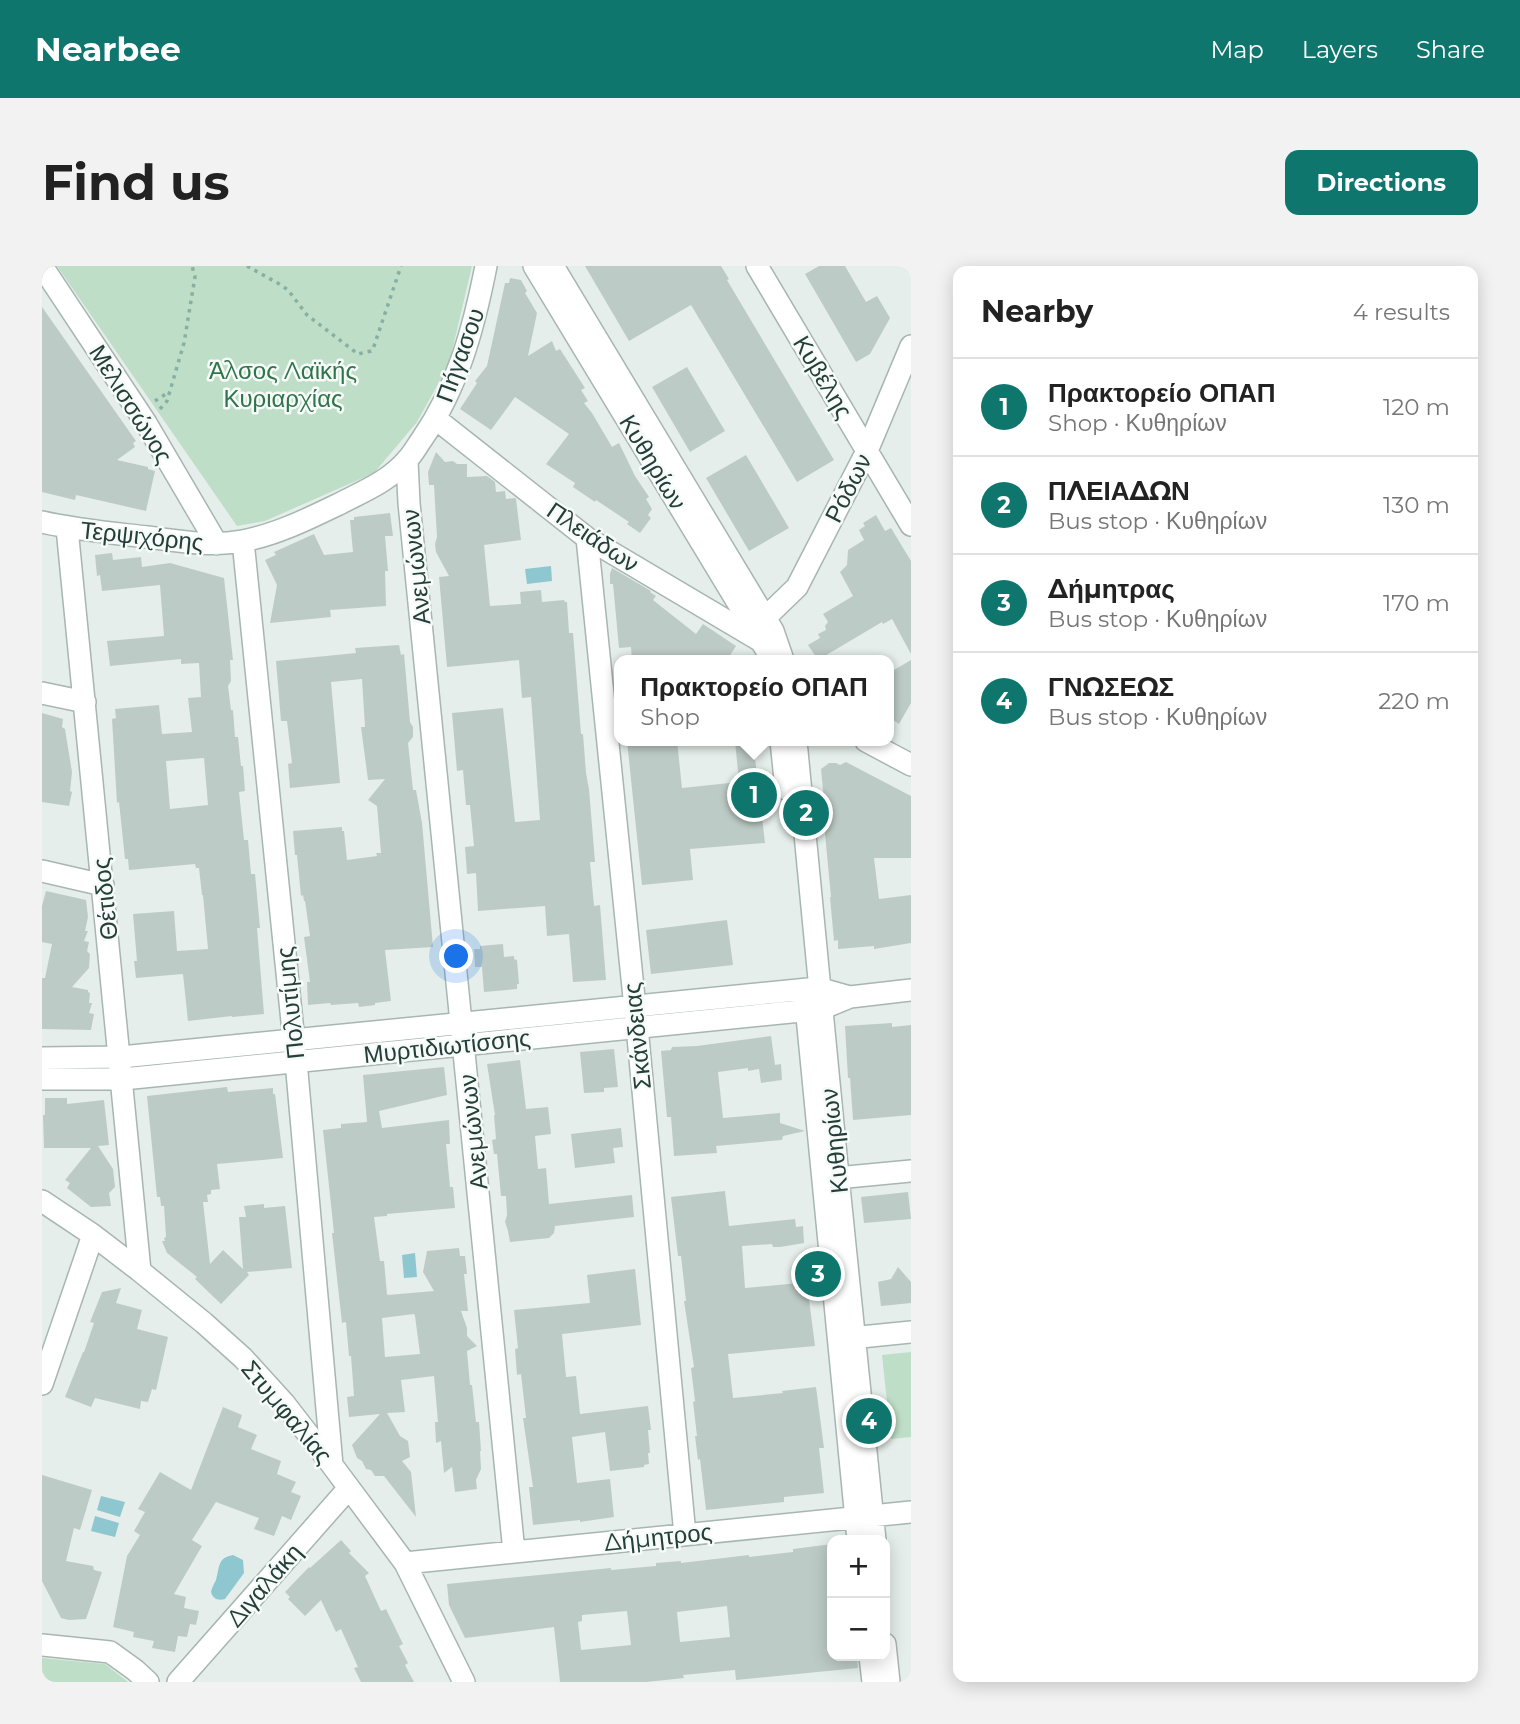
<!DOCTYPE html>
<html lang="en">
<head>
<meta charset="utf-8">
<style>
  :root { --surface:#fff; --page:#f2f2f2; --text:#222; --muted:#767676; --line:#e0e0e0; --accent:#0f766e }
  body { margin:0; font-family:Montserrat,sans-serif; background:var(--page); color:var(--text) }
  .controls { position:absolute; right:21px; bottom:21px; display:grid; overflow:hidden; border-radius:14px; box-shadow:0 4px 18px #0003 }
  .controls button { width:63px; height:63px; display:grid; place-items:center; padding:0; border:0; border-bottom:2px solid var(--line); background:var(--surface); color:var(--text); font:35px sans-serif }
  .you { position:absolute; left:415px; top:691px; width:24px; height:24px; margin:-18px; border:5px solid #fff; border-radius:50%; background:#1a73e8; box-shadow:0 0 0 10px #1a73e833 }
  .badge { display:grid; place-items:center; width:46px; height:46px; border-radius:50%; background:var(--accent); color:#fff; font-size:23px; font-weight:700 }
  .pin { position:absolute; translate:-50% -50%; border:4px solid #fff; box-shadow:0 2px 7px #0006 }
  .popup { position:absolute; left:572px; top:389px; width:280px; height:91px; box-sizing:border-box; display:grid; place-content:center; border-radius:14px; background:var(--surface); filter:drop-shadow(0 2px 5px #0005); font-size:23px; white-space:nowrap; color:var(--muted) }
  .popup b { font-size:26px; color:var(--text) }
  .popup::after { content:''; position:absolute; left:50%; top:100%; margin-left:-14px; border:14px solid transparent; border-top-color:var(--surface) }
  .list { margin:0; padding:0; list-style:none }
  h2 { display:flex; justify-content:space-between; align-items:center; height:91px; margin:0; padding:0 28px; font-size:30px }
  h2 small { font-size:23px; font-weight:400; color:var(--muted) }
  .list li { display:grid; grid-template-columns:46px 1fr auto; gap:21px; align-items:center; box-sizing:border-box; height:98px; padding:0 28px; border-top:2px solid var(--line) }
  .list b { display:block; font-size:26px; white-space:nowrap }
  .list p { margin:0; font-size:23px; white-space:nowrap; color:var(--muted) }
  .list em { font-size:23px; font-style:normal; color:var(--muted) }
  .map { position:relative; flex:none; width:869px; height:1416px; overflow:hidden; border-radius:14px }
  header { display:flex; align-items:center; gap:42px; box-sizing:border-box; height:98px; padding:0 35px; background:var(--accent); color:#fff }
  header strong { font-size:33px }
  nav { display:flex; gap:38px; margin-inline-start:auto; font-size:24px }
  .intro { display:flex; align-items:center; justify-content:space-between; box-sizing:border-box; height:168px; padding:0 42px }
  h1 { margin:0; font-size:49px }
  .button { padding:18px 32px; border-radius:14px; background:var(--accent); color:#fff; font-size:24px; font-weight:700 }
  main { display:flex; gap:42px; padding:0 42px }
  aside { flex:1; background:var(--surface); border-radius:14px; box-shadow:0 4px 18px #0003 }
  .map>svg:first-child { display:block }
</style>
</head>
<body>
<header>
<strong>Nearbee</strong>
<nav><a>Map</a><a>Layers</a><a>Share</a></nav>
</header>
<div class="intro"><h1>Find us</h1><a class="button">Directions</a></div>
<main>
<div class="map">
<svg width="869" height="1416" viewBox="0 0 869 1416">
  <rect width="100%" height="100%" fill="#e5eeea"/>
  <path fill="#bfdec7" d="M15,0H430L407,98L375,156L332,207L223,255L195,260Z
    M869,1086V1171L849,1173L840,1089Z
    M0,1392L63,1398L86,1416H0Z"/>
  <path fill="#8fc7d0" d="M509,300L510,315L485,318L483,303Z
    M373,987L375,1011L362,1012L360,989Z
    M59,1230L83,1236L78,1251L55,1244Z
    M53,1250L77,1257L73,1271L49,1265Z
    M191,1289L201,1294L202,1307L183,1333C176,1335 171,1333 169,1326C170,1321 172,1318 174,1314C178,1301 175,1292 191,1289Z"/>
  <path fill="#bdcbc6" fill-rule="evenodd" d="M543,0H679L687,13L685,14L792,194L755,216L649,39L587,75Z
    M777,0H803L824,36L835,30L848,52L828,88L814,96L763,8Z
    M468,12L479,14L485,25L483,27L495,47L486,90L510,75L514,85L518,83L543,122L539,124L546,135L542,137L550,147L570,181L577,177L593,210L607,231L604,233L610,243L606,249L609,252L598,267L585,258L587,256L554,234L553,236L531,221L533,217L504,198L527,168L473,131L449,164L418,143L435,117L433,115L445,100L463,17H467Z
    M0,41L94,175L91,177L93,181L75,194L106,201V203L113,205L104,245L34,229L33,234L0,226Z
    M645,101L683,165L648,186L610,121Z
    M394,186L403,196L411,195L415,198H425V211L445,210L453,216L454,226L463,225L464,233L473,232L474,233L479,274L442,279L448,340L479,338L478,326L499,324L500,336L522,334L523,336H525L527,367H531L539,468H541L544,507L547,523L553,596H548L552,640L558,639L564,714L531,716L527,668L505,670L503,640L436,645L434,607L425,608L423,581L432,580L428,539H424L421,504L415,505L410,447L461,442L473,556L498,554L489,431L480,432L477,394L405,401L397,311L407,310L394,286L393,278L395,271L392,219H387L386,206Z
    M704,189L747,262L707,285L664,212Z
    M348,247L351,270H343L346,305H343L344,340L288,344L289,351L228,357L235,319L223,294L234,289L232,286L272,268L282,289L311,286L308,254H312V251Z
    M834,249L843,265L849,262L869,295V388L850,353L841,358L840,356L776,394L766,379L778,372L776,368L784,364L783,360L786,356L781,348L811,330L798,306L805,299L806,284L822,274L817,264L823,260L821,257Z
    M70,287L71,294L99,291L100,301L128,297L182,312L191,394H188L189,415L186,420L189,444H191L193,471H196L199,500H201L203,525L197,526L202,574H206L209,608H213L218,662H215L222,748L190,751V750L146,755L141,708L94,712L92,695H95L91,648L132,645L135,685L166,683L161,629H160L157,602H154L153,598L87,604L86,593H83L77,536L75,537L70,453L74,452L73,443L117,439L120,468L150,466L146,432L159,431L157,397L139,398V393L68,400L65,375L122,370L118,319L60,325L58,309L55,310L53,289ZM162,492L166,539L128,543L124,495Z
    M570,302L609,325L608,326L614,330L611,334L654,368L661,358L694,380L685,394H590L589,381L577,382L571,318H568V308Z
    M357,379L359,389L362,388L368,456L371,461V471L366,477L371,524H374L380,557L391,681L343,684L349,735L333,737V739L317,741L316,737L289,739L288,737L266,739L265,716H268L262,671L268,670L263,635H262L261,629L259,630L255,589H253L251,565L300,561V565H302L305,594L335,590L334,587H339L335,540L326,534L343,513L326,514L319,461H323L320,413L289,416L298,517L248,522L246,498L250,497L245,455H239L234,395L314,387L313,382Z
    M869,394V437L857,458L847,451V407Z
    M0,447L21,453L20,461L23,463L30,506L28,525L30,526L27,540L0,536Z
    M585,475H635L640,522L697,516L693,475H711L723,577L648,583L651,614L600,619Z
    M804,496L869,530V592H832L837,633L869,629V677L832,683V680L796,683V674L792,675L788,631H789L781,546L783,545L779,503L787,497H794L798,499Z
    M4,625L44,634L46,651L43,665H46L42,675L47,676L45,685L48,688L47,702L30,721L46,724V726L48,727L47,737H50L47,747L52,748L49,764L0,763V712H3L10,678L0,676V640Z
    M685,654L691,699L609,708L604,664Z
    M461,678L462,691L472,690V693L475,694L477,718H475V723L442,726L440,701H433L432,683H438V680Z
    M850,757V761L869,759V849L811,854L808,812H806L803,760Z
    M729,770L733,799L739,798L740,814L719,817L717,803L706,805V802L676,806L681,852L738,847V857L763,865L741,870L740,874L674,880L675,887L632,890L629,851H625L619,785L629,784L630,781L655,780Z
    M572,783L576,821L562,822V826L542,827L538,786Z
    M478,794L484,843L506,841L509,868L493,870L496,903L504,902L507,938L590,929L592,951L513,960L512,967L507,972L468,976L466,965L463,956L465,949L464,930H459L455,888H452L450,874L454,873L452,849H453L445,798Z
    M402,801L405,829L337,845L340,862L407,854L408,878H404L408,921H411L413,942L345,948V950L332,951L338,995H342L345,1028L346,1029L392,1025L381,1006L385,985L417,982L418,990H423L425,1008H422L426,1045H419L425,1062V1070L435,1080L425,1085L428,1119H430L434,1156H437L439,1185H438L439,1203L434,1214L435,1223L413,1226L410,1201L402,1207L399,1175L394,1177L393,1156H396L392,1110L359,1114L363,1146L345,1147L358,1170L366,1175L368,1191L360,1195L369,1206L374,1251L342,1210H333L329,1204L324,1203L320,1195L315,1192L310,1179L338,1148L307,1151L305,1131L312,1130L309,1090H307L304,1056L300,1057L290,967H292L281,864L299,862V858L325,856L321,809ZM372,1048L373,1050L378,1088L343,1091L340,1052Z
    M185,821L186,826L231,822V828H233L241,892L175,898L178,923L169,924V928L165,929L166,936H161L168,998L181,984L201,1003L197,951H204L202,940L222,938V942L243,940L250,1002L205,1006L207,1009L179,1038L153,1013L155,1011L125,987L120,975H123L122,972L124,971L122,940H119L118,931H115L105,830Z
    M3,832H25V838L62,834L67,879L56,880L71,903L73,921L67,927L69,940L49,941L25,922L28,917L23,914L49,882H2L1,849H3Z
    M579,862L581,881L571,882L573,897L533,902L529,868Z
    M683,925L687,960L753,953L754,961L761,960L762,977L738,981H731L730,978L700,980L703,1022L757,1017V1019L765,1018L773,1080L686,1088L691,1132L741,1127L740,1125L774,1121L782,1182H777L782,1227L742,1231V1236L664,1244L658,1193L656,1194L653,1170H655L651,1136L653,1135L649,1102L652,1101L642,1035H644L639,990H636L629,931Z
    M866,926L869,953L822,957L819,931Z
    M856,1001L869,1016V1037L839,1040L836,1016L849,1013Z
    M593,1003L599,1059L520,1068L524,1111L534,1110L538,1148L606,1140L609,1164H606L608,1187H606L607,1198L602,1199V1201L568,1205L563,1166L530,1171L535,1217L568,1213L572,1251L538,1256V1254L491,1259L487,1221H491L481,1152H484L479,1108L475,1109L473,1083L476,1082L472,1044L548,1037L545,1009Z
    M79,1022L74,1037L100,1044L95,1063L126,1071L114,1124L110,1123L106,1136L99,1135L98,1143L53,1132L49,1141L23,1131L41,1086H42L52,1057L48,1056L60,1026Z
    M181,1141L200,1149L196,1161L215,1169L209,1183L239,1195L235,1208L254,1216L249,1226L259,1230L249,1254L240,1250L232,1270L212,1263L217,1252L174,1236L150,1274L160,1280L132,1328L144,1331L142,1342L157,1345L154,1359L148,1358L145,1371L136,1370L133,1386L110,1382L112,1375L91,1371L92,1366L71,1361L85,1290L98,1269L92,1265L103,1246L96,1243L118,1206L149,1224Z
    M0,1209L50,1224L38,1264L32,1262L24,1295L51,1300L52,1304L60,1306L44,1353L27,1354L19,1352L0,1315Z
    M299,1274L309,1285L307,1287L327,1307L323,1310L339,1345L344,1343L361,1378L357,1380L366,1397L363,1399L372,1416H319L312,1402L316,1401L299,1363L294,1366L279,1334L263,1350L246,1333L248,1331L243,1326L267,1301L268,1302Z
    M790,1278V1390H815L816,1402L694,1414L693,1404L641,1409L642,1412L604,1416H518L512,1361L423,1372L407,1339L405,1318L569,1302V1304L614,1300V1297L639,1295V1297L707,1289V1291L751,1286V1283ZM685,1340L688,1371L638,1376L635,1346ZM585,1345L589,1379L539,1384L536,1356L540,1355V1349Z"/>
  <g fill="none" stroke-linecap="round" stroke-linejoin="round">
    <g stroke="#a7b6b1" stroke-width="24">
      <path id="minor" d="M0,0L104,157L175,278
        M492,0L719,375L725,385L727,394
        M511,0L731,365L741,394
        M715,0L869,259
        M394,153L545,272L717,374
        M365,195L367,237L472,1286
        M0,256C35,264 70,267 105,271C137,275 168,281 200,275C234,269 268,252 299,237C322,225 347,215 365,194C371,188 375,180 380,173C416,121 432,61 444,0
        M25,262L98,1005
        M545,272L595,761L643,1269
        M201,275L254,795L290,1199
        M723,352L755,321L825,185L869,80
        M0,427L43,436
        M739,475L744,523
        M754,475C778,741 806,1008 833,1274
        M824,475L869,499
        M0,605L61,619
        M763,730L816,1274
        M0,792L79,791L776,722L808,731
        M0,813H81L779,743L808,731L869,724
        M784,913L869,905
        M0,935L51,969L98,1005L162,1057L201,1092L242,1137L290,1199L363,1297L422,1416
        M799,1073L869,1066
        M0,1118L51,969
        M363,1297L869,1246
        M843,1378L847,1416
        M0,1379L68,1386L93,1404L106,1416
        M828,1390L831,1416
        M136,1416L307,1222"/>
    </g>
    <path stroke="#86b0a3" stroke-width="3.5" stroke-dasharray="3.5 5" stroke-linecap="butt" d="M205,0L239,19L246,24L265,49L316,88L329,85L331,83L359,0
      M113,135L127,126
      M118,143L125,135L142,77L153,11L150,0"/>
    <use href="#minor" stroke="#fff" stroke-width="21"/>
  </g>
  <g text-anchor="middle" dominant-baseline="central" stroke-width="5" stroke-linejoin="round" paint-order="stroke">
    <g font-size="24" fill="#243f38" stroke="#f6faf8">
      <text transform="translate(418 89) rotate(-70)">Πήγασου</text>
      <text transform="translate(781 111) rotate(59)">Κυβέλης</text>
      <text transform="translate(89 138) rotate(58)">Μελισσώνος</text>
      <text transform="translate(611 196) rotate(59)">Κυθηρίων</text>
      <text transform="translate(806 222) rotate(-63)">Ρόδων</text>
      <text transform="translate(100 270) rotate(6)">Τερψιχόρης</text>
      <text transform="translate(551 271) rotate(34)">Πλειάδων</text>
      <text transform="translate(374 301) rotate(-96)">Ανεμώνων</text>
      <text transform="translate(63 633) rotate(-96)">Θέτιδος</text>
      <text transform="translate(248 737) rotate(-96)">Πολυτίμης</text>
      <text transform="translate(595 770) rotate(-96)">Σκάνδειας</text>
      <text transform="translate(405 780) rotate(-6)">Μυρτιδιωτίσσης</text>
      <text transform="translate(431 866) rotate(-96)">Ανεμώνων</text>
      <text transform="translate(792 875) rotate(-96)">Κυθηρίων</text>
      <text transform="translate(245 1146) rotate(50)">Στυμφαλίας</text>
      <text transform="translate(616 1271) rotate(-6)">Δήμητρος</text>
      <text transform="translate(222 1319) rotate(-49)">Διγαλάκη</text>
    </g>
    <g font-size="24" fill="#2f754a" stroke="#f6faf8">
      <text x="241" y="104">Άλσος Λαϊκής<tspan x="241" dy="28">Κυριαρχίας</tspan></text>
    </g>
  </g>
</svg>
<div class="controls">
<button>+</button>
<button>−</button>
</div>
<div class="you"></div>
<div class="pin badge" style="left:712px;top:529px">1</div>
<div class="popup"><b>Πρακτορείο ΟΠΑΠ</b>Shop</div>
<div class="pin badge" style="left:764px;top:547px">2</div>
<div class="pin badge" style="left:776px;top:1008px">3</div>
<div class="pin badge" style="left:827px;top:1155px">4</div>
</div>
<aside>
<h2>Nearby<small>4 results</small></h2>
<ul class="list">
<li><span class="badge">1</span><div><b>Πρακτορείο ΟΠΑΠ</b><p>Shop · Κυθηρίων</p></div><em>120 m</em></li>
<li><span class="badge">2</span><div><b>ΠΛΕΙΑΔΩΝ</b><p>Bus stop · Κυθηρίων</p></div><em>130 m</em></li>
<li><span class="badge">3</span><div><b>Δήμητρας</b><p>Bus stop · Κυθηρίων</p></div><em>170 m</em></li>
<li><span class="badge">4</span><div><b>ΓΝΩΣΕΩΣ</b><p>Bus stop · Κυθηρίων</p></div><em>220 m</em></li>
</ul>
</aside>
</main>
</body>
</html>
